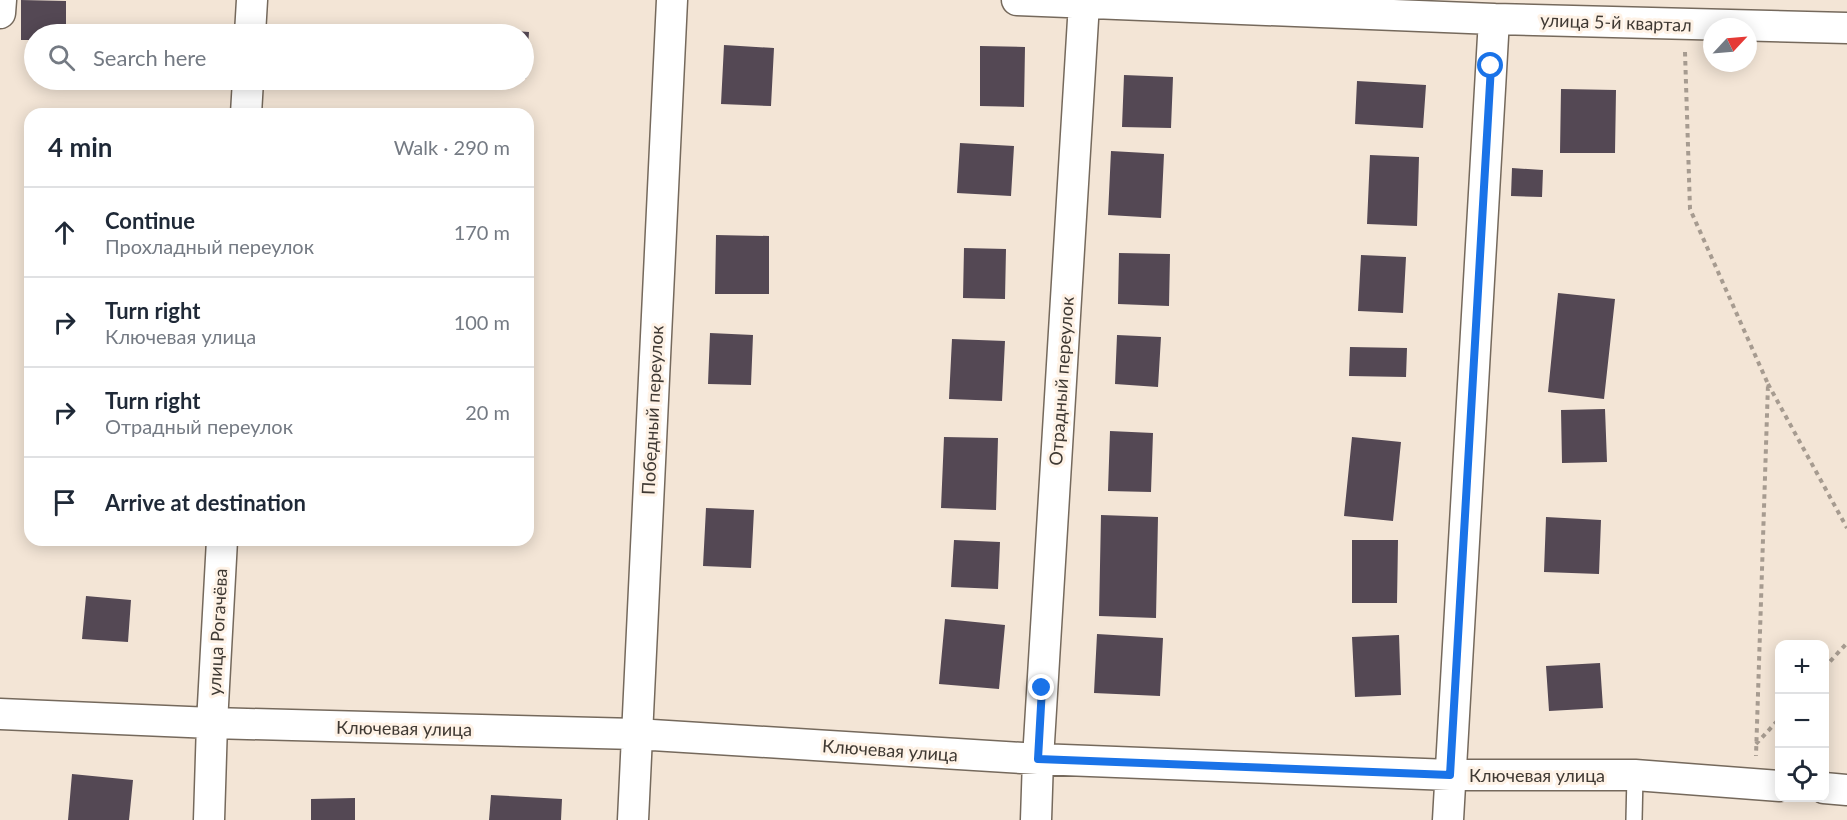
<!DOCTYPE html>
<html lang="en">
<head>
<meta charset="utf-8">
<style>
  :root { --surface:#fff; --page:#f6f6f7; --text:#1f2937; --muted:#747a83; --line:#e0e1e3 }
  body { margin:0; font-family:Lato,sans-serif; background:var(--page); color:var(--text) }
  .controls { position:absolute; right:18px; bottom:18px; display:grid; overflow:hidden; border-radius:12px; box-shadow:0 3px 15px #0003 }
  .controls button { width:54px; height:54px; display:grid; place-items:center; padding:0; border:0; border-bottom:2px solid var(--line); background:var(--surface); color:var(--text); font:30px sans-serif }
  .compass { position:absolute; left:1703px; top:18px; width:54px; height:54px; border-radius:50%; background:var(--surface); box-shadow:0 3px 15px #0003; rotate:64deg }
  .stop { position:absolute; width:18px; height:18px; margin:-14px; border:4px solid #1a73e8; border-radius:50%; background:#fff }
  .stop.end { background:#1a73e8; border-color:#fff; box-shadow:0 2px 6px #0008 }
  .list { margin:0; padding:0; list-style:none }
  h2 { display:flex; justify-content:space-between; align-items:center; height:78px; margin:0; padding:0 24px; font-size:26px }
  h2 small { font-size:20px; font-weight:400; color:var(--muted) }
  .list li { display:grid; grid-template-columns:39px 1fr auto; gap:18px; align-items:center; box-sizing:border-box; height:90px; padding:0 24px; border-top:2px solid var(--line) }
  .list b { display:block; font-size:22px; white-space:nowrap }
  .list p { margin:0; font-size:20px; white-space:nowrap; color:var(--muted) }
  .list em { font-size:20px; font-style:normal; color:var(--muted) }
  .icon { flex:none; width:33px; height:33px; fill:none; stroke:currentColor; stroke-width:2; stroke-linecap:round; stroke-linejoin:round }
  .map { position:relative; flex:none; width:1847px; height:820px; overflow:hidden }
  .search { position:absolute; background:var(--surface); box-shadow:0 3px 15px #0003; left:24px; top:24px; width:510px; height:66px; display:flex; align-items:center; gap:15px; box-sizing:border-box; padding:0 21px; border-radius:33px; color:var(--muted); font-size:22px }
  .panel { position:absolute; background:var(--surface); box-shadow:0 3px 15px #0003; left:24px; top:108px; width:510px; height:438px; border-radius:18px }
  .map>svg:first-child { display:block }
</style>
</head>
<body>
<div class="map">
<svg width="1847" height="820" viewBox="0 0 1847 820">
  <rect width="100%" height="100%" fill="#f3e5d6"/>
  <path fill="#544854" d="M21,0L66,1V34H34V40H21Z
    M451,26L529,32L526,79H524V34H451Z
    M724,45L774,48L771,106L721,104Z
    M980,46L1025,47L1024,107L980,106Z
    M1124,75L1173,77L1171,128L1122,127Z
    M1357,81L1426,85L1423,128L1355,124Z
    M1561,89L1616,90L1615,153H1560Z
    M960,143L1014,146L1011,196L957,193Z
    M1111,151L1164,154L1161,218L1108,215Z
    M1370,155L1419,157L1417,226L1367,224Z
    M1512,168L1543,170L1542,197L1511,196Z
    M716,235L769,236V294H715Z
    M964,248L1006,249L1005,299L963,298Z
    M1119,253L1170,254L1169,306L1118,304Z
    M1361,255L1406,257L1403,313L1358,311Z
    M1558,293L1615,299L1604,399L1548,392Z
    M710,333L753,335L751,385L708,384Z
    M1117,335L1161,337L1158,387L1115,384Z
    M952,339L1005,341L1002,401L949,399Z
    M1350,347L1407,348L1406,377L1349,376Z
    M1605,409L1607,462L1562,463L1561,410Z
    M1110,431L1153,433L1151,492L1108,491Z
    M944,437L998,438L996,510L941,508Z
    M1352,437L1401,442L1393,521L1344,516Z
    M706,508L754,510L751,568L703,566Z
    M1101,515L1158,517L1156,618L1099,616Z
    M1546,517L1601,520L1599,574L1544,572Z
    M98,540H132V545H98Z
    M954,540L1000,542L998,589L951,587Z
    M1352,540H1398L1397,603H1352Z
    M86,596L131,600L128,642L82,639Z
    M945,619L1005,625L999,689L939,684Z
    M1097,634L1163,638L1160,696L1094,693Z
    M1399,635L1401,695L1355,697L1352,637Z
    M1600,663L1603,708L1549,711L1546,666Z
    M72,774L133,780L129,820H68Z
    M491,795L562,799L561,820H489Z
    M355,798V820H311V799Z"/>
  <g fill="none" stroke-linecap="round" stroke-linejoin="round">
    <g stroke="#75695c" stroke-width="18">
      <path id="lane" d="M1634,820L1635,775"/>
    </g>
    <g stroke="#75695c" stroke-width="33">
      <path id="street" d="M1017,0L1494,19L1847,28
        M0,13L1,0
        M250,34L252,0
        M246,114L248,80
        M0,714L212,723L636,734L1038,759L1450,775H1635L1780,786
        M1824,788L1847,790
        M209,820L212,723L222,540
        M633,820L672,0
        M1036,820L1038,759L1084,3
        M1448,820L1494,19"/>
    </g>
    <path stroke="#a69b90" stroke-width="4" stroke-dasharray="4.5 4.5" stroke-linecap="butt" d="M1685,52L1690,209L1768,384L1756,756
      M1768,384L1847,528
      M1824,668L1847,643
      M1756,744L1780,718"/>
    <use href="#lane" stroke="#fff" stroke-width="15"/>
    <use href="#street" stroke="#fff" stroke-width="30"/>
  </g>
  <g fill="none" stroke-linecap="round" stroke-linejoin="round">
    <path stroke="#1a73e8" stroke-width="8" d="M1042,688L1038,759L1450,775L1491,66"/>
  </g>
  <g text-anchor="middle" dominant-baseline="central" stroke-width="6" stroke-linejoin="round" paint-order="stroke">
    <g font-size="18" fill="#3f3933" stroke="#fef2e6">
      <text transform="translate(1616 22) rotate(2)">улица 5-й квартал</text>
      <text transform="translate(1061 381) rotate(-86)">Отрадный переулок</text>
      <text transform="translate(652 410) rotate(-87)">Победный переулок</text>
      <text transform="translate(217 632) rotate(-87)">улица Рогачёва</text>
      <text transform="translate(404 728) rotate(1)">Ключевая улица</text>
      <text transform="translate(890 750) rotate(4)">Ключевая улица</text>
      <text x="1537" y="775">Ключевая улица</text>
    </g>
  </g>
</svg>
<div class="controls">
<button>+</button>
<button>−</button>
<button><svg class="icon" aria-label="locate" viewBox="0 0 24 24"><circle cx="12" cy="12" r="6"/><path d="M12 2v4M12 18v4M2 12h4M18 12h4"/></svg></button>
</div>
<svg class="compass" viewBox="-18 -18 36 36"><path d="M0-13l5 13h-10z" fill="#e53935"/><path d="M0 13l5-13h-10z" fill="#747a83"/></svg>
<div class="stop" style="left:1491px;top:66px"></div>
<div class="stop end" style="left:1042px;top:688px"></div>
<div class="search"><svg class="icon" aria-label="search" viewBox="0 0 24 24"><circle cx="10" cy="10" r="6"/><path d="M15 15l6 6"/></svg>Search here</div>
<section class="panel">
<h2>4 min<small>Walk · 290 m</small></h2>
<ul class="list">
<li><svg class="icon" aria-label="ahead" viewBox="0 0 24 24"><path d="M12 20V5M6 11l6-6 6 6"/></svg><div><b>Continue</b><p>Прохладный переулок</p></div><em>170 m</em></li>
<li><svg class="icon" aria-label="right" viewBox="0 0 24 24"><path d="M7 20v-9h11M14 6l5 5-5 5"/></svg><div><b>Turn right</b><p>Ключевая улица</p></div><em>100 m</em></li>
<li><svg class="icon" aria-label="right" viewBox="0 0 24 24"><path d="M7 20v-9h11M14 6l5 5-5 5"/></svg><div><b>Turn right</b><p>Отрадный переулок</p></div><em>20 m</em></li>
<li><svg class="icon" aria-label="arrive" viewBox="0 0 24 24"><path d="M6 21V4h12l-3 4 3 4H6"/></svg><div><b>Arrive at destination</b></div></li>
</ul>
</section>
</div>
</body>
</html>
